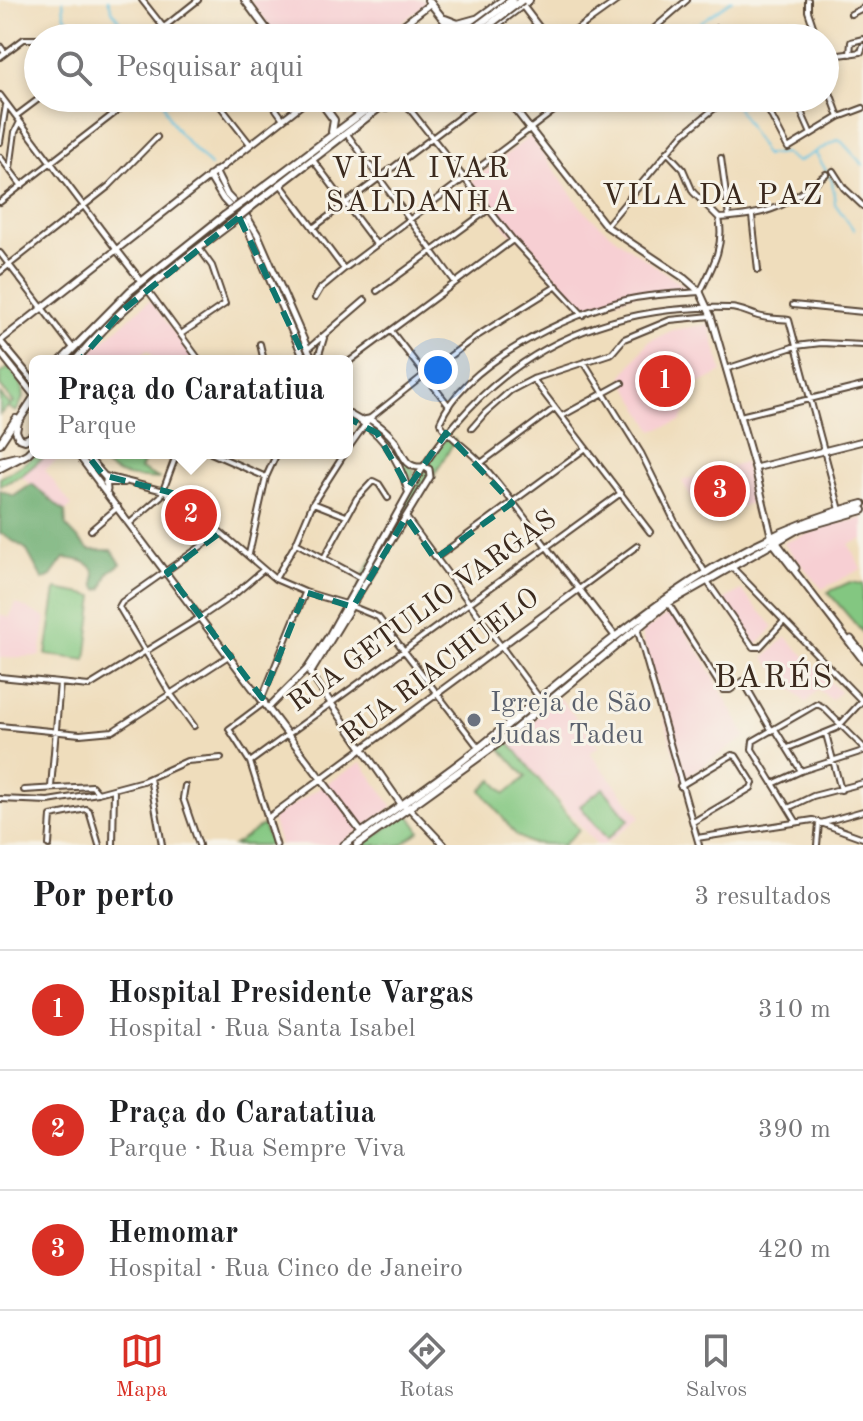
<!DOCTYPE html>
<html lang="pt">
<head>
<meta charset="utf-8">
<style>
  :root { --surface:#fff; --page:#f6f6f6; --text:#202124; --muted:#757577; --line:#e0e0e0; --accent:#d93025 }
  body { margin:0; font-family:"Old Standard TT",serif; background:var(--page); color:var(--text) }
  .you { position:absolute; left:438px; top:370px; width:28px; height:28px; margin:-20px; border:6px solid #fff; border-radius:50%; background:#1a73e8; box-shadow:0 0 0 12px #1a73e833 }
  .badge { display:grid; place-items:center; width:52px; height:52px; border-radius:50%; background:var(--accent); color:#fff; font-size:26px; font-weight:700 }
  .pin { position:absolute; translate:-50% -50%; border:4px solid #fff; box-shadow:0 2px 8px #0006 }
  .popup { position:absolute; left:29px; top:355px; width:324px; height:104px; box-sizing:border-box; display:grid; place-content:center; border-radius:12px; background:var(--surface); filter:drop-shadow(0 2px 6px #0005); font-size:26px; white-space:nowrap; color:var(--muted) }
  .popup b { font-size:30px; color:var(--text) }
  .popup::after { content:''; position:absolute; left:50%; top:100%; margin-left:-16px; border:16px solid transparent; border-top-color:var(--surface) }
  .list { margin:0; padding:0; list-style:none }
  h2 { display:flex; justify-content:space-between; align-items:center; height:104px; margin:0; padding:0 32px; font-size:34px }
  h2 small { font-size:26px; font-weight:400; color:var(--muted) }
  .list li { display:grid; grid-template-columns:52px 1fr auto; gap:24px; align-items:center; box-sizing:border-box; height:120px; padding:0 32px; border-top:2px solid var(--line) }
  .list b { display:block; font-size:30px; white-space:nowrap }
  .list p { margin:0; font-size:26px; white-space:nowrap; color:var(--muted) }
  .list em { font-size:26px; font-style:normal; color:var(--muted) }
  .icon { flex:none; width:44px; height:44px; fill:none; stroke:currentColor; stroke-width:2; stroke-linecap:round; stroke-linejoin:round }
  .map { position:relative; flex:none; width:863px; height:845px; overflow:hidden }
  .search { position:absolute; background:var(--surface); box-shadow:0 4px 12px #0003; left:24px; right:24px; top:24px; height:88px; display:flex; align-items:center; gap:20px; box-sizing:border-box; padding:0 28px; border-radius:44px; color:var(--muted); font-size:30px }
  .sheet { height:464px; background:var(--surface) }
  nav { display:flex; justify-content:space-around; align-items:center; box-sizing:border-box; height:112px; border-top:2px solid var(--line); background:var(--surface); font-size:22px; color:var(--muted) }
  nav a { display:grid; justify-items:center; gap:4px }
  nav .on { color:var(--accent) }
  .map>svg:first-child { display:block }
</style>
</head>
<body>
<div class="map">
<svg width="863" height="845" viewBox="0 0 863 845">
  <rect width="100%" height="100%" fill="#f7f3e8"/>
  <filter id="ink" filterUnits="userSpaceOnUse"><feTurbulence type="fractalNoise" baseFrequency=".0125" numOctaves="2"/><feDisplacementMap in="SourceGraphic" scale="16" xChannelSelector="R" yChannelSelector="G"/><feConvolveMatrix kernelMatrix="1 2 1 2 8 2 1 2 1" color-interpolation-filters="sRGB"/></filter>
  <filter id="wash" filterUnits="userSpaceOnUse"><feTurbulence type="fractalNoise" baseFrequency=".006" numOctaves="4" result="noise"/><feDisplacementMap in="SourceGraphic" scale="32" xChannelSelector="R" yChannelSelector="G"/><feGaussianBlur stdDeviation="1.8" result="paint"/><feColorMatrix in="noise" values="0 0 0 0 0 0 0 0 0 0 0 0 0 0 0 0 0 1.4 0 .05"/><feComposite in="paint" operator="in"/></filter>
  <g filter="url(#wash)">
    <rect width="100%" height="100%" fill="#efddbc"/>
    <path fill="#f7cfd3" d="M250,0H423L426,4L382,38H278Z
      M530,136L580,206L593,219L618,240L688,289L635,294L584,310L533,249L512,235L471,182Z
      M150,300L196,361H157L148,350L133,361H86L83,358Z
      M709,324L722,372L697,385L681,421L653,431L622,377L649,341L673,330Z
      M49,453H66L45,470L72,506L65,512L21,476Z
      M744,462L754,501L705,523L682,481Z
      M863,518V539L849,544L861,569L822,589L783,543L831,525Z
      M741,590L774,627L756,646L722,601Z
      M16,603L46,618L40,656L0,658V614L9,618Z
      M672,612L704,659L746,737L681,780L641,632Z
      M786,637L840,692L831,700L818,689L806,703L764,658Z
      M559,697L599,746L590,753L641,817L604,845H597L509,742Z
      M361,762L393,807L338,845H280L272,818Z"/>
    <path fill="#83c781" stroke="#5f7850" stroke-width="2" d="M9,367C23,388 30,389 16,412L8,407L0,414V394L10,405L14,403L0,386V374Z
      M372,422L393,443L404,462L415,471L410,482L406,480L394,450L370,425Z
      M447,437L455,440L433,478L434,470L427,464Z
      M37,453H49L21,476L0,486V478L22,465Z
      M93,453H124L144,460L140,469L160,479C129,477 114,479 93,453Z
      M423,470L429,474L356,595L364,573Z
      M174,496L214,533L206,540Z
      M850,582L863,584V633L828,592Z
      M56,589L94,596L86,660L46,655Z
      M509,742L579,830L563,845L530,843L517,836L481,790L493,780L505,794L526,777L500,748Z
      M603,788L629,820L607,839L580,806Z
      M408,813L420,831L401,845H363Z
      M263,825L271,845H234Z"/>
    <path fill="#6aac6f" stroke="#526b46" stroke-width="2" d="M32,484L65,512L66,526L89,550H112L121,564L109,572L103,588L99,590L95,586C94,581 96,576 94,572C92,561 73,559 64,558L51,576L43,580L26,549L0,533V490L14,496Z"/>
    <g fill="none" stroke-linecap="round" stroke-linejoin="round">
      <path stroke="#66c5e4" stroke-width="2" d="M63,0L64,14L78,38
        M108,0L113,12L132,38
        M687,38L692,28L732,0
        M130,98L133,105
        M163,98C166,126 192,146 210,166
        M732,98L765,155L784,153L797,162L838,140L842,142L863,165
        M816,154L832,180L835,204L854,230"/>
    </g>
  </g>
  <g filter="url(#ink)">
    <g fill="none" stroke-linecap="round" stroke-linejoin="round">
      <g stroke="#564536" stroke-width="8">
        <path id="minor" d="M142,0L172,38
          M808,0V11L817,38
          M851,14L863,8
          M410,20L423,38
          M164,27L198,0
          M717,28L724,38
          M565,38L618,0
          M643,38L687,0
          M0,46L5,53
          M850,54L851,42L863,39
          M0,57L24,39H38
          M825,57L861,52L863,46
          M825,79L839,117
          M0,95L116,249
          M214,98L250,144
          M268,98L283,119
          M348,98L360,114
          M401,98L513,240L583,315
          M762,98L788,148L839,117L863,108
          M795,98L811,134
          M16,116L40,98
          M347,134L455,282
          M0,142L6,105
          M667,152L683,169L693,192L719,218
          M0,157L22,186
          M721,158L729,217
          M313,160L376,244
          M10,169L15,132L20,122
          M833,171L844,188L863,206
          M281,185L344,269
          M0,202L125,105
          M752,216L758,270
          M719,218C773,214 783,208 826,174
          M606,226L682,135L721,103
          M313,228L485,98
          M0,253L73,348
          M0,272L109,186L157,137
          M147,289L200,361
          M377,291L488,210
          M315,298L321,288L344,269L571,98
          M793,305L863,312
          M392,332L449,406
          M181,334L225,304L212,266L199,248
          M260,344L264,361
          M309,348L365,300
          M317,361L324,338
          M584,362L641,453L676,524L705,572
          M347,363L513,240
          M726,369L796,346L821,343L863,345
          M533,379L650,532
          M562,416L622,383
          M740,416L863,386
          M472,428L485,413L510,391L533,379L612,353L624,339L670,320L711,316
          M347,450L369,419L424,375L477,336L557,286
          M211,453L266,477
          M481,463L555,408
          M423,467C495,357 598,304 729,308C740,308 748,313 758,316C768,319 779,319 789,320L840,510
          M105,476L176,494L275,579L305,592L346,604L378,617L479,748
          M105,483H124
          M166,492L207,543
          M313,503L346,516
          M406,517L540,699
          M130,523L161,496L177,453
          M91,530L118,507
          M296,543L359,577
          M637,546L579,589C545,547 515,501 479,461C470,451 442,431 440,422C464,364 567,314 626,300C650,294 675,294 700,292C712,268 725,246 719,218
          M249,554L266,477L277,453
          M324,558L357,498L373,481L379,484L388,498
          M436,558L586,448
          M731,566L863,702
          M275,579L296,543L313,503L345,453
          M707,581L753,647H760L784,621
          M668,603L723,690H730L743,681L772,731
          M637,628L699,845
          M0,677L89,686L201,617L235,594L263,570
          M262,698L305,593
          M265,702L229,729L250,762L268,819L270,817
          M0,726L80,734L113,731L230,655
          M194,726L170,693L119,607L122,602L220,533
          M775,729L801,771
          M826,734L841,790
          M788,748L837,728L862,701
          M250,762L621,493
          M150,778L162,845
          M775,783L801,771L863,751
          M185,786L183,798L199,845
          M680,786L732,755L736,756L753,783L751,788L693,822
          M51,787L60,683
          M24,790L92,786L98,793
          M0,799L48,801L98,793L143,781L187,761L221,758
          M790,807L813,796L863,783
          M796,821L752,749L753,741L817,704L823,707L863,747
          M821,823L863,811
          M697,838L813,820L863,838
          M49,845L51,816L86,809L89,811L99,845
          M113,845L114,789
          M817,845L819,823"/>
      </g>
      <g stroke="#564536" stroke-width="9">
        <path id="tertiary" d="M522,5L547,38
          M386,38L431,3
          M215,171L227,195L246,215L258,235L313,361
          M209,176L223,199L245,223L305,361
          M116,249L141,281
          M0,341L310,98
          M0,341L35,383
          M0,352L33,394
          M347,413C380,430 398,455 408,491
          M363,420L369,419C378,424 388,432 395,441C403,453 404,468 422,467
          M77,453L100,484
          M84,453L106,478L107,490
          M99,484L361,832
          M778,540V544L796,568
          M773,543L863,660
          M851,639L863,654
          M310,673L401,804L409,808L444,845
          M310,674L430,477L429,469L423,467
          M269,707L307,669L330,634L423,467
          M271,816L579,589L615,636
          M268,819L276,845"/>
      </g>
      <g stroke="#564536" stroke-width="9">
        <path id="secondary" d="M506,98L606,226L684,278L700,292L711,316L755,468L772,539
          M755,468L863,441"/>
      </g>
      <g stroke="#564536" stroke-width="10">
        <path id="primary" d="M245,0L273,38
          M428,0L448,25L451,38
          M445,19L458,24L476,19
          M471,32L470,27L473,22L503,0
          M479,38L529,0
          M318,98L334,120L332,132
          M386,108L401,98
          M246,200L382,98
          M251,207L392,98
          M61,361L130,291L224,216
          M75,361C119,307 175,266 230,224
          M35,396L18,422L16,431L19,438L25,440L35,434
          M0,443L16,419
          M0,461L16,457
          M0,468L27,454L35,446
          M344,845C395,809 448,774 496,734C611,641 716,541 863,504
          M357,845L497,744L668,603L800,528L863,510"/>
      </g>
      <use href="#minor" stroke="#fff" stroke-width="4"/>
      <use href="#tertiary" stroke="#fff" stroke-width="5"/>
      <use href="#secondary" stroke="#fff" stroke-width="5"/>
      <use href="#primary" stroke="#fff" stroke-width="6"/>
      <g stroke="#564536" stroke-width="10" stroke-linecap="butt">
        <path id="primary-bridge" d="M461,38L512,0
          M472,38L522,0
          M224,216L246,200
          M230,224L251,207"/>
      </g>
      <use href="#primary-bridge" stroke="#fff" stroke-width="6"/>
    </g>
  </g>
  <path fill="none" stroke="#0f766e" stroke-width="6" stroke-dasharray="16 10" stroke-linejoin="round" d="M239,217L301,350L310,399L377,433L408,488L446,433L512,503L435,559L406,517L353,607L305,592L262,698L167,572L220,533L176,494L103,475L56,415L50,395L123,310Z"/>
  <circle fill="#6b7280" stroke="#f7f3e8" stroke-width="3" cx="474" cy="720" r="8"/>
  <g text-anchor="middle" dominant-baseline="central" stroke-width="6" stroke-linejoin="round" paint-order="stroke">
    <g font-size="28" fill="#3b2a1e" stroke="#f7f3e8">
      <text transform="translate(423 612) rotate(-36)">RUA GETULIO VARGAS</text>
      <text transform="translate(441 667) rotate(-37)">RUA RIACHUELO</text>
    </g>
    <g font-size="28" fill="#5b616d" stroke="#f7f3e8" text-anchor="start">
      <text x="490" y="704">Igreja de São<tspan x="490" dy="32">Judas Tadeu</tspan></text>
    </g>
    <g font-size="30" letter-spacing="2" fill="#3b2a1e" stroke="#f7f3e8">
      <text x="421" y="169">VILA IVAR<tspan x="421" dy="34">SALDANHA</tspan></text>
      <text x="713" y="196">VILA DA PAZ</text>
    </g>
    <g font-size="32" letter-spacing="2" fill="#3b2a1e" stroke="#f7f3e8">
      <text x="774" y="679">BARÉS</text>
    </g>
  </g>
</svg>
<div class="you"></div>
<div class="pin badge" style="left:665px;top:381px">1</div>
<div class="pin badge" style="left:191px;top:515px">2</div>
<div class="popup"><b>Praça do Caratatiua</b>Parque</div>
<div class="pin badge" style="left:720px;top:491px">3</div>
<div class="search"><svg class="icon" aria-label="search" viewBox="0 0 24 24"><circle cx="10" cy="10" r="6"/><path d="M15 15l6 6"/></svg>Pesquisar aqui</div>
</div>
<section class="sheet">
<h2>Por perto<small>3 resultados</small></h2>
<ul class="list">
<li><span class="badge">1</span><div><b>Hospital Presidente Vargas</b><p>Hospital · Rua Santa Isabel</p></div><em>310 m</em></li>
<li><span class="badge">2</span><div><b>Praça do Caratatiua</b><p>Parque · Rua Sempre Viva</p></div><em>390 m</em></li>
<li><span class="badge">3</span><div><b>Hemomar</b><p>Hospital · Rua Cinco de Janeiro</p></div><em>420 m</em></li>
</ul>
</section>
<nav>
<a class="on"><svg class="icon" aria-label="map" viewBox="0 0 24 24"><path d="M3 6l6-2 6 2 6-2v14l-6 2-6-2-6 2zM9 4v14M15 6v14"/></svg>Mapa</a>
<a><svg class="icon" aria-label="directions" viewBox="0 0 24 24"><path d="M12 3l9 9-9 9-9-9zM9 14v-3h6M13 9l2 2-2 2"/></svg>Rotas</a>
<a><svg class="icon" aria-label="saved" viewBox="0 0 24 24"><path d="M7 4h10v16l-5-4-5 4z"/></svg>Salvos</a>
</nav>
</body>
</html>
